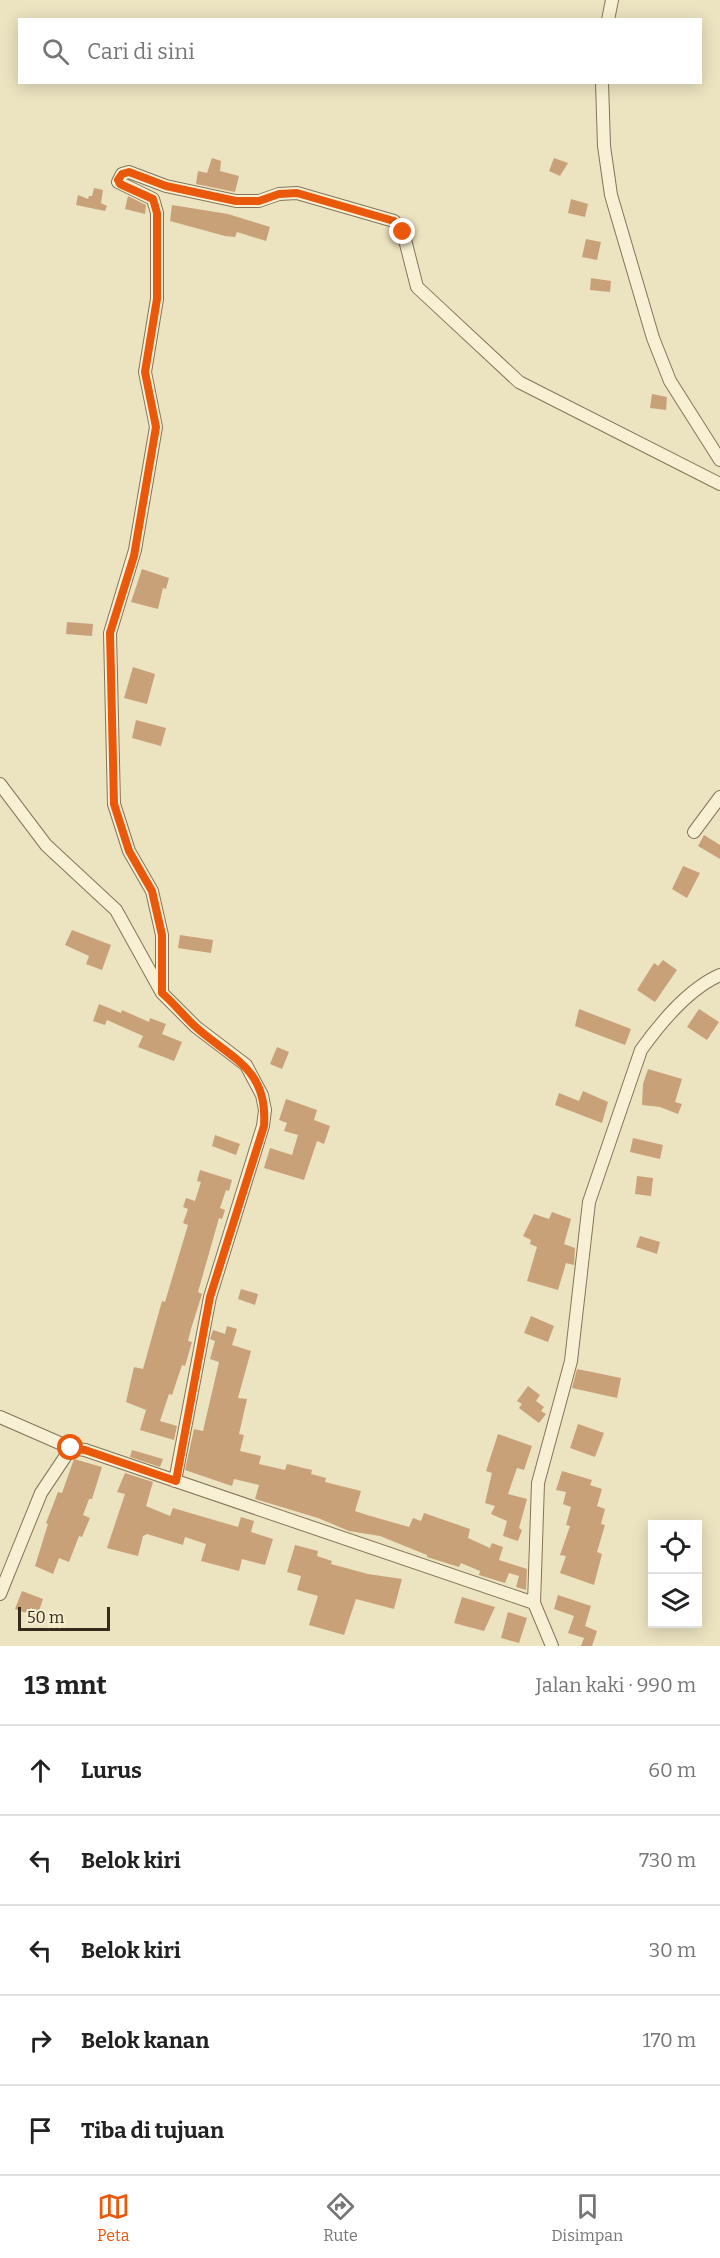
<!DOCTYPE html>
<html lang="id">
<head>
<meta charset="utf-8">
<style>
  :root { --surface:#fff; --page:#f6f6f6; --text:#222; --muted:#767676; --line:#e0e0e0; --accent:#ea580c }
  body { margin:0; font-family:Bitter,serif; background:var(--page); color:var(--text) }
  .controls { position:absolute; right:18px; bottom:18px; display:grid; overflow:hidden; border-radius:0px; box-shadow:0 3px 15px #0003 }
  .controls button { width:54px; height:54px; display:grid; place-items:center; padding:0; border:0; border-bottom:2px solid var(--line); background:var(--surface); color:var(--text); font:30px sans-serif }
  .scale { position:absolute; left:18px; bottom:15px; width:92px; box-sizing:border-box; padding-left:6px; border:3px solid #352b1d; border-top:0; font-size:16px; line-height:21px; white-space:nowrap; color:#352b1d; -webkit-text-stroke:4px #f4edd0; paint-order:stroke }
  .stop { position:absolute; width:18px; height:18px; margin:-14px; border:4px solid #ea580c; border-radius:50%; background:#fff }
  .stop.end { background:#ea580c; border-color:#fff; box-shadow:0 2px 6px #0008 }
  .list { margin:0; padding:0; list-style:none }
  h2 { display:flex; justify-content:space-between; align-items:center; height:78px; margin:0; padding:0 24px; font-size:26px }
  h2 small { font-size:20px; font-weight:400; color:var(--muted) }
  .list li { display:grid; grid-template-columns:39px 1fr auto; gap:18px; align-items:center; box-sizing:border-box; height:90px; padding:0 24px; border-top:2px solid var(--line) }
  .list b { display:block; font-size:22px; white-space:nowrap }
  .list em { font-size:20px; font-style:normal; color:var(--muted) }
  .icon { flex:none; width:33px; height:33px; fill:none; stroke:currentColor; stroke-width:2; stroke-linecap:round; stroke-linejoin:round }
  .map { position:relative; flex:none; width:720px; height:1646px; overflow:hidden }
  .search { position:absolute; background:var(--surface); box-shadow:0 3px 15px #0003; left:18px; right:18px; top:18px; height:66px; display:flex; align-items:center; gap:15px; box-sizing:border-box; padding:0 21px; border-radius:0px; color:var(--muted); font-size:22px }
  .sheet { height:528px; background:var(--surface) }
  nav { display:flex; justify-content:space-around; align-items:center; box-sizing:border-box; height:84px; border-top:2px solid var(--line); background:var(--surface); font-size:16px; color:var(--muted) }
  nav a { display:grid; justify-items:center; gap:3px }
  nav .on { color:var(--accent) }
  .map>svg:first-child { display:block }
</style>
</head>
<body>
<div class="map">
<svg width="720" height="1646" viewBox="0 0 720 1646">
  <rect width="100%" height="100%" fill="#ece3c1"/>
  <path fill="#c9a178" d="M212,158L221,161L220,171L239,176L235,192L196,184L198,171L207,173Z
    M554,158L568,163L560,176L549,171Z
    M94,188L103,190L101,203L107,206L105,211L76,205L78,195L88,199L89,196H92Z
    M128,196L146,205L145,214L125,209Z
    M571,199L588,204L585,217L568,213Z
    M172,205L228,214L270,227L266,241L237,232L235,237L225,236L170,221Z
    M586,239L601,242L597,260L582,257Z
    M591,278L611,281L610,292L590,290Z
    M652,394L667,397L666,410L650,408Z
    M142,569L169,578L166,589L163,588L158,609L131,602Z
    M67,622L93,624L92,636L66,634Z
    M133,667L155,674L147,704L124,698Z
    M136,720L166,728L161,746L132,738Z
    M704,835L720,845V859L698,846Z
    M683,866L700,873L687,898L672,889Z
    M72,930L111,945L102,970L86,964L89,956L65,945Z
    M180,935L213,940L211,953L178,948Z
    M663,960L677,970L655,1002L637,990L654,963L658,966Z
    M99,1004L121,1013L122,1010L149,1022L150,1018L166,1024L162,1034L182,1042L174,1061L138,1047L143,1036L107,1020L105,1025L93,1021Z
    M579,1009L631,1029L625,1045L575,1026Z
    M699,1009L719,1022L707,1040L687,1027Z
    M277,1047L289,1052L282,1069L270,1064Z
    M648,1069L682,1079L675,1102L682,1104L678,1114L660,1107L642,1105L643,1084Z
    M583,1091L608,1102L602,1123L555,1105L559,1093L579,1101Z
    M286,1099L317,1110L314,1120L330,1126L324,1144L317,1141L304,1180L264,1168L270,1148L292,1155L298,1135L284,1131L287,1123L279,1120Z
    M215,1135L240,1144L236,1155L212,1146Z
    M633,1138L663,1145L660,1159L630,1152Z
    M200,1170L232,1180L229,1191L226,1190L220,1208L225,1210L222,1219L219,1218L198,1292L202,1294L191,1329L188,1341L192,1342L185,1366L182,1365L172,1395L169,1394L160,1421L177,1426L174,1440L140,1430L146,1410L126,1402L134,1367L143,1369L162,1301L165,1302L188,1225L183,1223L188,1209L183,1207L186,1198L195,1201L201,1182L197,1181Z
    M637,1176L653,1178L651,1196L635,1194Z
    M552,1212L571,1219L564,1244L575,1248L574,1265L566,1263L558,1290L527,1281L537,1247L530,1244L531,1240L523,1236L534,1214L549,1219Z
    M640,1236L660,1242L657,1254L636,1247Z
    M241,1289L258,1294L255,1305L238,1299Z
    M531,1316L554,1326L548,1342L524,1333Z
    M227,1326L237,1329L232,1345L251,1351L238,1398L247,1399L239,1434L244,1435L240,1451L261,1456L259,1464L285,1470L287,1464L312,1470L311,1474L326,1478L325,1482L361,1491L355,1511L367,1515L409,1527L413,1518L421,1521L424,1513L470,1529L468,1538L490,1548L492,1543L503,1547L499,1560L527,1569L526,1590L516,1587L519,1576L509,1573L505,1583L479,1575L480,1571L461,1563L459,1567L427,1557V1555L380,1536L349,1531L318,1518L255,1499L259,1485L234,1479L232,1486L185,1470L194,1429L203,1431L219,1362L210,1359L215,1341L210,1339L213,1330L225,1334Z
    M577,1369L621,1378L617,1398L572,1388Z
    M528,1386L540,1395L536,1401L544,1407L541,1411L546,1414L539,1423L519,1408L522,1404L517,1401Z
    M578,1424L604,1433L595,1457L570,1448Z
    M498,1434L532,1446L524,1470L517,1468L508,1494L527,1499L519,1528L522,1530L518,1541L503,1536L507,1521L491,1514L495,1506L485,1503L492,1473L486,1471Z
    M132,1450L163,1459L160,1467L130,1457Z
    M74,1459L102,1467L92,1499H89L83,1515L90,1518L82,1537L79,1536L69,1562L59,1558L53,1574L35,1566L48,1524L46,1523L58,1492L62,1493Z
    M562,1471L592,1480L590,1485L602,1489L597,1506L605,1509L601,1524L605,1525L597,1552L602,1554L594,1585L560,1573L566,1556L560,1555L570,1526L566,1525L571,1507L563,1504L566,1492L556,1490Z
    M125,1473L153,1482L146,1506L170,1516L173,1508L238,1527L241,1517L254,1521L251,1532L273,1539L265,1565L242,1559L239,1571L201,1561L206,1544L185,1537L183,1545L147,1534L143,1536L138,1556L107,1548L125,1494L117,1492Z
    M295,1545L318,1551L317,1556L332,1561L331,1564L368,1574L402,1579L394,1609L356,1599L344,1635L309,1625L318,1596L297,1590L301,1576L287,1572Z
    M22,1591L43,1599L37,1617L15,1609Z
    M558,1595L591,1606L585,1626L597,1631L592,1646H581L584,1638L568,1633L574,1616L554,1609Z
    M462,1597L495,1607L484,1631L454,1623Z
    M508,1612L527,1618L519,1643L501,1638Z"/>
  <g fill="none" stroke-linecap="round" stroke-linejoin="round">
    <g stroke="#857459" stroke-width="14">
      <path id="minor" d="M608,20L612,0
        M602,82L604,146L611,195L653,338L670,381L720,460
        M0,784L46,845L116,910L162,993L196,1027L246,1065L262,1095L265,1110L263,1126L210,1297L175,1481
        M694,832L720,797
        M162,993V935L152,891L129,851L114,804L110,633L135,550L156,427L145,372L157,299V213L153,199L118,182L122,174L129,172L166,186L236,201H259L279,194L297,193L394,221L403,232L417,287L519,382L720,484
        M0,1417L71,1448
        M0,1594L41,1493L71,1448L85,1450L534,1603
        M552,1646L534,1603L538,1483L571,1361L589,1202L641,1050C661,1022 688,989 720,975"/>
    </g>
    <use href="#minor" stroke="#f7f0d4" stroke-width="12"/>
  </g>
  <g fill="none" stroke-linecap="round" stroke-linejoin="round">
    <path stroke="#ea580c" stroke-width="8" d="M71,1448L85,1450L176,1481L210,1297L264,1126C268,1070 234,1060 198,1029C185,1018 175,1004 162,993V935L152,891L129,851L114,804L110,633L134,556L156,427L145,372L157,299V213L153,199L120,184L118,180L122,174L129,172L166,186L236,201H259L279,194L297,193L394,221L403,232"/>
  </g>
</svg>
<div class="controls">
<button><svg class="icon" aria-label="locate" viewBox="0 0 24 24"><circle cx="12" cy="12" r="6"/><path d="M12 2v4M12 18v4M2 12h4M18 12h4"/></svg></button>
<button><svg class="icon" aria-label="layers" viewBox="0 0 24 24"><path d="M12 4l9 5-9 5-9-5zM3 14l9 5 9-5"/></svg></button>
</div>
<div class="scale">50 m</div>
<div class="stop" style="left:71px;top:1448px"></div>
<div class="stop end" style="left:403px;top:232px"></div>
<div class="search"><svg class="icon" aria-label="search" viewBox="0 0 24 24"><circle cx="10" cy="10" r="6"/><path d="M15 15l6 6"/></svg>Cari di sini</div>
</div>
<section class="sheet">
<h2>13 mnt<small>Jalan kaki · 990 m</small></h2>
<ul class="list">
<li><svg class="icon" aria-label="ahead" viewBox="0 0 24 24"><path d="M12 20V5M6 11l6-6 6 6"/></svg><div><b>Lurus</b></div><em>60 m</em></li>
<li><svg class="icon" aria-label="left" viewBox="0 0 24 24"><path d="M17 20v-9H6M10 6l-5 5 5 5"/></svg><div><b>Belok kiri</b></div><em>730 m</em></li>
<li><svg class="icon" aria-label="left" viewBox="0 0 24 24"><path d="M17 20v-9H6M10 6l-5 5 5 5"/></svg><div><b>Belok kiri</b></div><em>30 m</em></li>
<li><svg class="icon" aria-label="right" viewBox="0 0 24 24"><path d="M7 20v-9h11M14 6l5 5-5 5"/></svg><div><b>Belok kanan</b></div><em>170 m</em></li>
<li><svg class="icon" aria-label="arrive" viewBox="0 0 24 24"><path d="M6 21V4h12l-3 4 3 4H6"/></svg><div><b>Tiba di tujuan</b></div></li>
</ul>
</section>
<nav>
<a class="on"><svg class="icon" aria-label="map" viewBox="0 0 24 24"><path d="M3 6l6-2 6 2 6-2v14l-6 2-6-2-6 2zM9 4v14M15 6v14"/></svg>Peta</a>
<a><svg class="icon" aria-label="directions" viewBox="0 0 24 24"><path d="M12 3l9 9-9 9-9-9zM9 14v-3h6M13 9l2 2-2 2"/></svg>Rute</a>
<a><svg class="icon" aria-label="saved" viewBox="0 0 24 24"><path d="M7 4h10v16l-5-4-5 4z"/></svg>Disimpan</a>
</nav>
</body>
</html>
